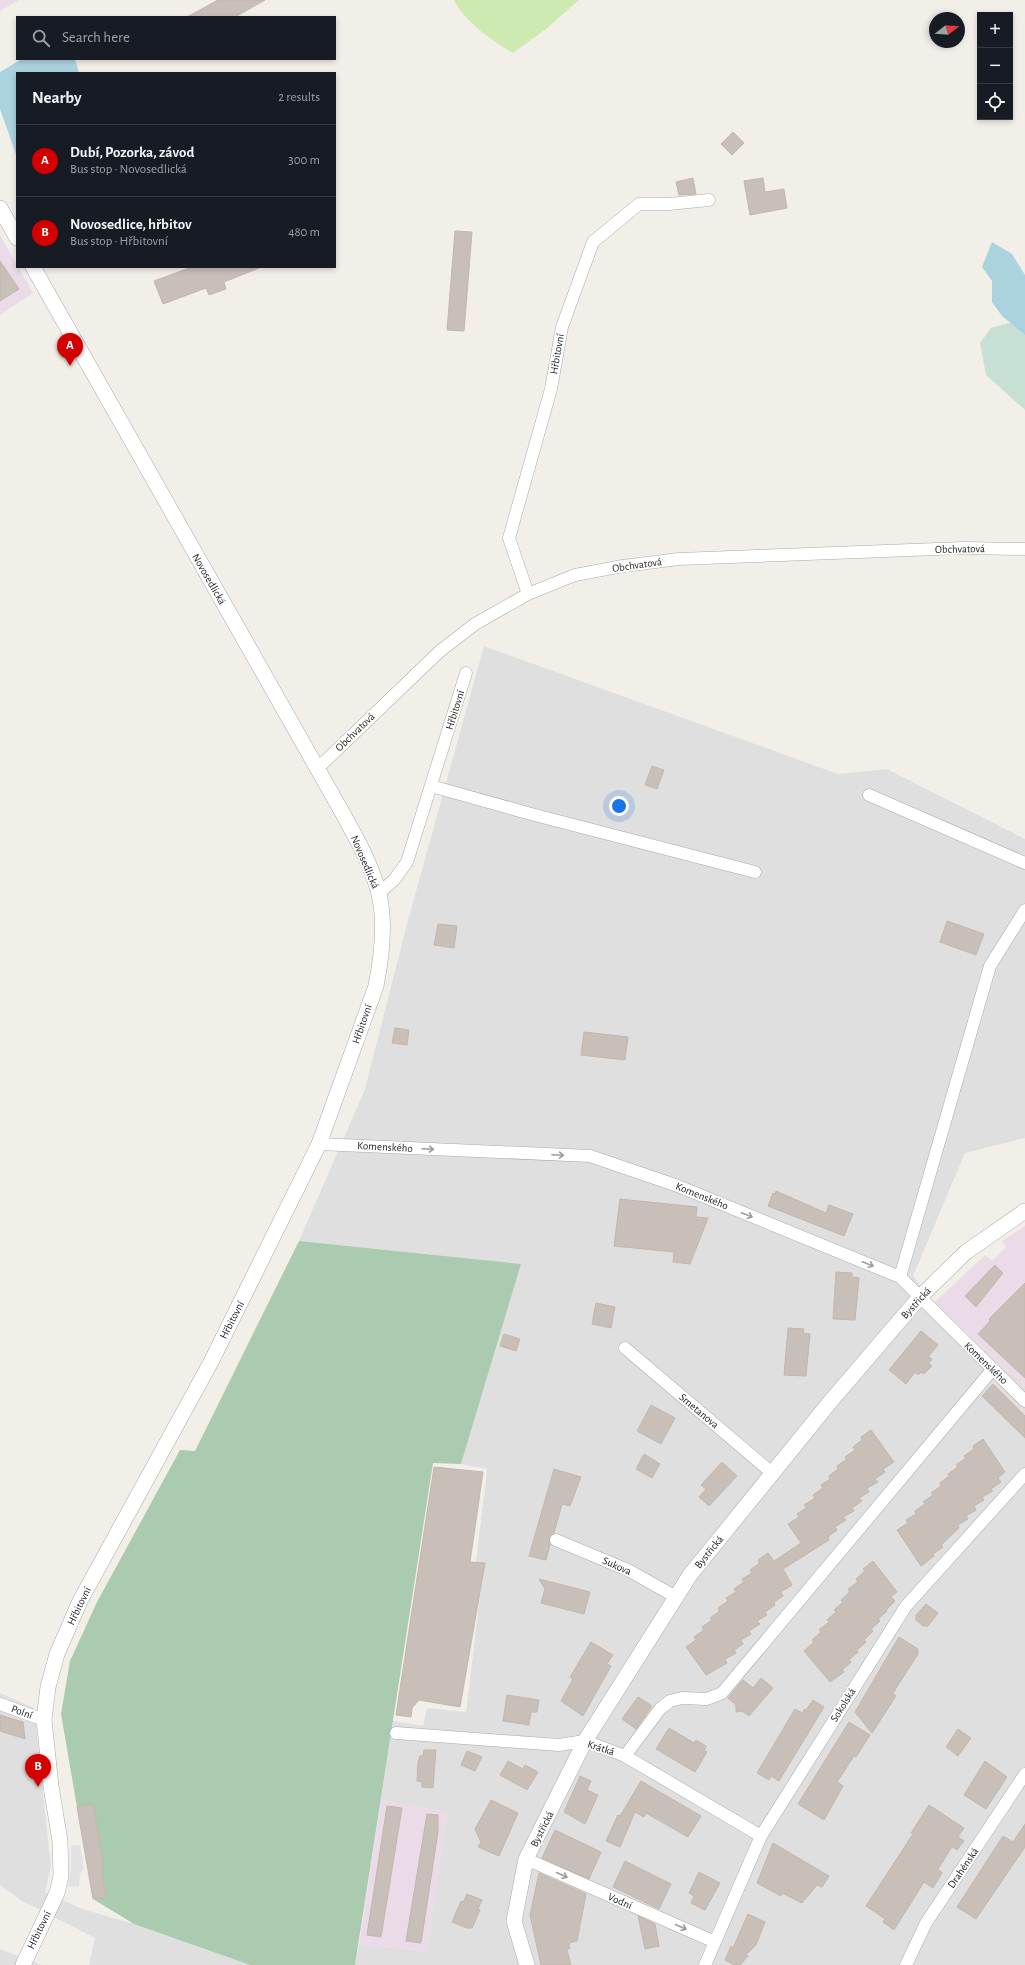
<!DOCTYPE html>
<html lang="en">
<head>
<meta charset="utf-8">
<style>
  :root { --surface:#171b24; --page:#20242c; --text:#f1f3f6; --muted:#9ea1a6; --line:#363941; --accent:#d40000 }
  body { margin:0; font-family:"Alegreya Sans",sans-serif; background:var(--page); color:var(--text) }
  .controls { position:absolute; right:12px; top:12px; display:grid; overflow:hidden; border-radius:0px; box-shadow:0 2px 6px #0003 }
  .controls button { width:36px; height:36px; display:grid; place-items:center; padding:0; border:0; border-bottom:1px solid var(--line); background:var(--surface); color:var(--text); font:20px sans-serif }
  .compass { position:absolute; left:929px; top:12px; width:36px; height:36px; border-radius:50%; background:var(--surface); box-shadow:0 2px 6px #0003; rotate:73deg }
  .you { position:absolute; left:619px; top:806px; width:14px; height:14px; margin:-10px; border:3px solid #fff; border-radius:50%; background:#1a73e8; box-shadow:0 0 0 6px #1a73e833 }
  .badge { display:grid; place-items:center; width:26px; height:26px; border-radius:50%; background:var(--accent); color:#fff; font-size:13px; font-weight:700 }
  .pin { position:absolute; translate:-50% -33px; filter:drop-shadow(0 1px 2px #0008) }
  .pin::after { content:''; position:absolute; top:21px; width:14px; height:12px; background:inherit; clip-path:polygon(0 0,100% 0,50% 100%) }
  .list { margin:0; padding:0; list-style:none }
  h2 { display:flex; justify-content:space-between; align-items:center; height:52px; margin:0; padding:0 16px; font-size:17px }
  h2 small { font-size:13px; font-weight:400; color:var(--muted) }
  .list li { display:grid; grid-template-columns:26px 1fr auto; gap:12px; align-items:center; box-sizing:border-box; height:72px; padding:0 16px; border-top:1px solid var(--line) }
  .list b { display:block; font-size:15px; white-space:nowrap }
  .list p { margin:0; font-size:13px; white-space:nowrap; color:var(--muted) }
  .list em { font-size:13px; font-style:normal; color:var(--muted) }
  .icon { flex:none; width:22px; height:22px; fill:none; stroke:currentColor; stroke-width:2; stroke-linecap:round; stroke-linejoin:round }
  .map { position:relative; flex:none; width:1025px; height:1965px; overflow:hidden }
  .search { position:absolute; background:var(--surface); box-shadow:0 2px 6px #0003; left:16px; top:16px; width:320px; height:44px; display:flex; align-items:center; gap:10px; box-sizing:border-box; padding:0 14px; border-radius:0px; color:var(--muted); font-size:15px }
  .panel { position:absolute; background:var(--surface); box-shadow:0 2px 6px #0003; left:16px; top:72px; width:320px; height:196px; border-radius:0px }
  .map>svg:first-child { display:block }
</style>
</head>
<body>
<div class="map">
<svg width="1025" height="1965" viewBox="0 0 1025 1965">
  <rect width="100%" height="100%" fill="#f2efe9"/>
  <path fill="#e0dfdf" d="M484,646L838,774L887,769L1025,839V1138L965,1153L913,1276L934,1303L1025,1386V1965H355L359,1945L427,1951L447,1812L381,1800L393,1721L423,1726L427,1708L466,1712L484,1563L476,1562L487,1469L461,1464L521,1264L299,1241L365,1089L407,924Z
    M0,1693L34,1708L51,1867L45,1892L82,1909L134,1924L250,1965H89L95,1938L22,1901L0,1885Z
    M0,1949L42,1965H0Z"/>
  <path fill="#ebdbe8" d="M0,0H19L0,11Z
    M0,235L33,293L0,315Z
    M1025,1226V1386L934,1303L985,1255L992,1261L1006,1247L1002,1241Z
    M381,1800L447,1812L427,1951L359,1945Z"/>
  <path fill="#cdebb0" d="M454,0H579L546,29L513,53C491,40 466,23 454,0Z"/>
  <path fill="#c6e0d4" d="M1008,323L1025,325V410L986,375L980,343L991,328Z"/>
  <path fill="#aacbaf" d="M299,1241L521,1264L461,1464L433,1463L355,1965H250L134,1924L93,1899L106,1897L101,1870L104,1869L93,1805L77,1807L61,1714L70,1661L97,1602L180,1450L195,1451Z"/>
  <path fill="#e2e2e2" d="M80,1845L84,1868L80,1874L79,1886L68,1887L71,1868V1846Z"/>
  <path fill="#aad3df" d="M22,59H75L79,73H17V157L0,109V72Z
    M992,242L1012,254L1025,275V335L1002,316L992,302V281L982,267Z"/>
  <path fill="#c7bfb8" stroke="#c4b6ab" d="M218,0H265L235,17H187Z
    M733,132L744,143L732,155L721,144Z
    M693,178L696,194L679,195L676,182Z
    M763,178L765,192L784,189L787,208L750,215L744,181Z
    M455,231L472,232L464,331L447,330Z
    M0,261L19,289L0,301Z
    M192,267H259V268L224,282L226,289L209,295L206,288L163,304L154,281Z
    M652,766L664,770L657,789L645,785Z
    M947,921L984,934L976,955L940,942Z
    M438,924L457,926L454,948L434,945Z
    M395,1028L409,1030L407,1045L392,1043Z
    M584,1032L628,1037L625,1060L581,1055Z
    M776,1191L826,1213L829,1205L853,1214L844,1236L768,1206L773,1193L775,1194Z
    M620,1199L697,1207L696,1217L708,1218L690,1264L673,1262L674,1252L614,1246Z
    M995,1265L1003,1273L976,1307L965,1296Z
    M836,1272L852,1273V1277L859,1278L855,1320L833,1319Z
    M1025,1283V1378L978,1334L990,1321L989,1319Z
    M596,1303L615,1307L611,1328L592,1324Z
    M788,1328L804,1329L803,1333L810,1334L806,1376L784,1375Z
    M921,1331L938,1345L928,1357L932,1359L929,1363L932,1366L924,1374L921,1372L918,1375L915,1372L906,1384L889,1370Z
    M504,1334L520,1339L516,1351L500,1346Z
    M993,1384L1025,1416V1438L982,1396Z
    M651,1405L675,1418L661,1444L637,1431Z
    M871,1430L894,1462L883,1469L885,1472L875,1479L878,1482L867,1488L869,1492L859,1498L862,1501L852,1508L854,1511L843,1517L846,1520L835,1527L837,1530L828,1537L829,1540L783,1569L792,1585L781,1592L783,1596L774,1602L775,1605L765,1612L767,1615L757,1621L760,1624L749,1631L751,1634L741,1640L743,1644L734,1650L736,1653L725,1659L727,1663L706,1675L686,1647L696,1640L694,1637L704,1630L702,1627L712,1620L710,1618L720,1611L718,1608L728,1601L726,1598L736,1592L734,1589L744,1582L742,1579L752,1573L750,1570L760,1563L758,1560L768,1553L774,1561L801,1543L788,1524L799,1517L797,1514L807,1507L804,1505L815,1498L813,1495L823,1488L821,1485L830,1479L829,1476L838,1469L837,1466L847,1459L845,1457L855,1450L853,1447L862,1440L861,1437Z
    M983,1439L1005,1472L998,1478L1001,1482L991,1489L993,1491L982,1497L984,1500L974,1506L976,1510L966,1516L968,1519L958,1525L959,1528L941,1545L943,1547L933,1554L934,1556L921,1566L897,1530L908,1523L906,1520L916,1514L915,1511L925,1504L923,1502L933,1495L931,1493L941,1486L940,1483L949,1476L948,1474L958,1467L956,1465L966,1458L964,1456L974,1449L973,1446Z
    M644,1454L660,1464L652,1478L636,1469Z
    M722,1462L737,1476L709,1506L699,1497L706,1489L701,1485Z
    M434,1467L483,1472L470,1562L485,1563L460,1707L419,1700L412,1708L411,1717L396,1715Z
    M554,1469L581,1477L570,1506L562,1504L554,1533L549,1537L550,1545L546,1560L529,1556Z
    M873,1561L897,1592L891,1597L895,1601L886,1610L887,1611L878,1619L880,1621L871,1629L873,1631L864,1640L866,1642L857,1650L858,1652L849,1660L851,1662L842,1670L844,1672L830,1682L804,1651L814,1642L812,1640L821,1632L819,1630L829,1622L827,1620L836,1612L834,1610L843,1602L841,1600L850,1592L848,1589L858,1582L856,1579L865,1571L863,1569Z
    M539,1579L590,1592L584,1614L541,1603L545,1589Z
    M926,1604L938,1613L928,1626H923L916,1620V1615Z
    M899,1637L918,1649V1654L893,1693L896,1696L872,1733L855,1712Z
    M591,1642L613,1655L607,1664L611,1666L583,1716L561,1701L573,1679L570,1677Z
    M761,1678L773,1688L749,1716L742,1711L736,1712V1705L728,1698L743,1680L753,1688Z
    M507,1695L539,1700L537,1712H531L529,1725L503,1721Z
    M638,1697L652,1706L636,1729L622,1719Z
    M813,1700L824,1707L779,1781L771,1776L769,1780L757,1773L795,1709L802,1713L805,1709L806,1710Z
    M0,1715L23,1722L25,1739L0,1731Z
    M849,1722L870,1735L856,1757L854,1756L837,1782L843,1786L824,1820L798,1804Z
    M669,1728L694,1743L696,1740L706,1746L704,1751L707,1752L695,1772L656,1749Z
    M958,1729L971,1738L958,1756L946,1747Z
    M424,1750H436L433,1788L422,1787V1782L417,1781L418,1762L420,1756H423Z
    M467,1751L482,1757L475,1771L461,1765Z
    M508,1761L523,1769L525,1765L538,1772L527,1790L500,1775Z
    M985,1761L1007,1777L986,1809L964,1795Z
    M580,1776L591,1781L587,1790L598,1795L585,1824L564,1812Z
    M641,1781L701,1816L688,1837L646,1813L644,1817L635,1812L620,1847L606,1841L618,1815L620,1816Z
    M491,1800L518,1813L499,1856L478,1847L481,1842L475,1829Z
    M93,1804L104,1869L101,1870L106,1897L93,1899L77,1807Z
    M929,1805L964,1828L958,1837L964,1841L957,1850L952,1847L938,1869L942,1873L933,1888L924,1882L894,1930L883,1922L885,1919L866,1906L913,1834L911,1833Z
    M387,1806L402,1808L381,1937L367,1935Z
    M427,1814L438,1815V1832L421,1943L406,1941Z
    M1025,1824V1847L976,1919L957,1907L1003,1836L1013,1842Z
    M555,1830L601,1852L589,1879L542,1858Z
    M773,1843L829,1876L822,1887L817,1885L802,1903L782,1893L781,1896L757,1883Z
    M625,1861L671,1884L659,1909L613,1887Z
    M699,1872L720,1883L705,1910L691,1903L694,1896L689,1893Z
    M539,1873L586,1894L577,1941L569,1943L570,1948L567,1950L571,1965H541L530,1915Z
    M467,1894L482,1900L478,1909L480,1910L472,1928H467L452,1922L461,1901L463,1902Z
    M748,1914L765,1922L756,1945L746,1955L748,1956L740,1965H734L725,1960L731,1946L733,1948Z
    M638,1916L655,1924L659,1946L645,1949Z"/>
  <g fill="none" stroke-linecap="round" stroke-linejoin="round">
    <g stroke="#a9a9a9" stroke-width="13">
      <path id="minor" d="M528,594L509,538L551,389L562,327L593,242L639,204H669L709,200
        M317,769L440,651L475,624L528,594L575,575L623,566L679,559L963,548L1025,549
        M431,786L531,814L755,872
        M869,795L1025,863
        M379,893L394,880L407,862L466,673
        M319,1144L590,1156L678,1186L900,1277L1025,1401
        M900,1277L990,966L1025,910
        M625,1348L772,1473
        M556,1540L628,1570L676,1597
        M0,1704L44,1720
        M396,1733L559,1745L585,1741L625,1756L761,1836
        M625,1756L660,1709L670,1701L682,1698L707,1699L722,1693L992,1370
        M526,1859L715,1942
        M705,1965L761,1836L906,1606L1025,1474
        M906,1965L926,1923L1025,1774"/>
    </g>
    <g stroke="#a9a9a9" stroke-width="16">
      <path id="tertiary" d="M0,208L17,238
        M23,1965L57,1893L61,1876L60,1841L51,1786L44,1720L48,1687L57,1654L80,1601L211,1362L319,1144L376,986C382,956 386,924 379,894C372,865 356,838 342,812L33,267
        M527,1965L514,1921L526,1859L585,1741L690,1575L830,1402L919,1298L966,1252L1025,1211"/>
    </g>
    <use href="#minor" stroke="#fff" stroke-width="12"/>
    <use href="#tertiary" stroke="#fff" stroke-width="15"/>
  </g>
  <defs><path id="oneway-shaft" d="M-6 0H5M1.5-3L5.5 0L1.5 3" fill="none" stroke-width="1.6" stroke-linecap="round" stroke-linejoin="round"/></defs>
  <g stroke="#9c9c9c">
    <use href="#oneway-shaft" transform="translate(428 1149) rotate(3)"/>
    <use href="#oneway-shaft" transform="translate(558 1155) rotate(3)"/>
    <use href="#oneway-shaft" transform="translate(747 1215) rotate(22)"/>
    <use href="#oneway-shaft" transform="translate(868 1264) rotate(22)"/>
    <use href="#oneway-shaft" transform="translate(562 1875) rotate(24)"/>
    <use href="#oneway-shaft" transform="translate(681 1927) rotate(24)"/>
  </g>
  <g text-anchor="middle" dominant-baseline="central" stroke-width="3.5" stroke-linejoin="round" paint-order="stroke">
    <g font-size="11" fill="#222" stroke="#fff">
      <text transform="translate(557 354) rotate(-80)">Hřbitovní</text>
      <text transform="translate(960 549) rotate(-1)">Obchvatová</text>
      <text transform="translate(637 565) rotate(-8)">Obchvatová</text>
      <text transform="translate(209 579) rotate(60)">Novosedlická</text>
      <text transform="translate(455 710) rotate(-73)">Hřbitovní</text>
      <text transform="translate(355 732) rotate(-44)">Obchvatová</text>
      <text transform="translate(365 862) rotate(67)">Novosedlická</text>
      <text transform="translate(362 1024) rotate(-71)">Hřbitovní</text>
      <text transform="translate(385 1147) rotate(3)">Komenského</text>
      <text transform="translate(702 1196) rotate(22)">Komenského</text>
      <text transform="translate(916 1303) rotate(-47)">Bystřická</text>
      <text transform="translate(232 1320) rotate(-63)">Hřbitovní</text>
      <text transform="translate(986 1363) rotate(44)">Komenského</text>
      <text transform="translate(699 1411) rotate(40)">Smetanova</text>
      <text transform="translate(709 1552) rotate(-51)">Bystřická</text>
      <text transform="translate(617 1566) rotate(24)">Sukova</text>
      <text transform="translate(79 1606) rotate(-64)">Hřbitovní</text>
      <text transform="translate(843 1705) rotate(-58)">Sokolská</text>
      <text transform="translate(22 1712) rotate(20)">Polní</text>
      <text transform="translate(601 1748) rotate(18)">Krátká</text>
      <text transform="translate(542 1829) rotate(-63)">Bystřická</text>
      <text transform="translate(963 1868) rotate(-56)">Drahénská</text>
      <text transform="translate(620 1901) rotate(24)">Vodní</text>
      <text transform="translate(39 1930) rotate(-64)">Hřbitovní</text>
    </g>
  </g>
</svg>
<div class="controls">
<button>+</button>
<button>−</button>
<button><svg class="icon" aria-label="locate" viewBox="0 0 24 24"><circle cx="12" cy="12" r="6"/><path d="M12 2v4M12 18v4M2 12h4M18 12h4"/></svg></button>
</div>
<svg class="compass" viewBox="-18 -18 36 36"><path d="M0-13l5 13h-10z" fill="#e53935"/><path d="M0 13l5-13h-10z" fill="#9ea1a6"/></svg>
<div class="you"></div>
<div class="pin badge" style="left:70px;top:366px">A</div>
<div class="pin badge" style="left:38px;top:1787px">B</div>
<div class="search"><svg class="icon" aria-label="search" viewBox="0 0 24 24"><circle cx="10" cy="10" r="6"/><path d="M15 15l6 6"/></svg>Search here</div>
<section class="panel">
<h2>Nearby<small>2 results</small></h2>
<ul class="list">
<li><span class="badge">A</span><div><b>Dubí, Pozorka, závod</b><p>Bus stop · Novosedlická</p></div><em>300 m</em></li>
<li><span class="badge">B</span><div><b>Novosedlice, hřbitov</b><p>Bus stop · Hřbitovní</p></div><em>480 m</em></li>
</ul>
</section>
</div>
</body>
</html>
